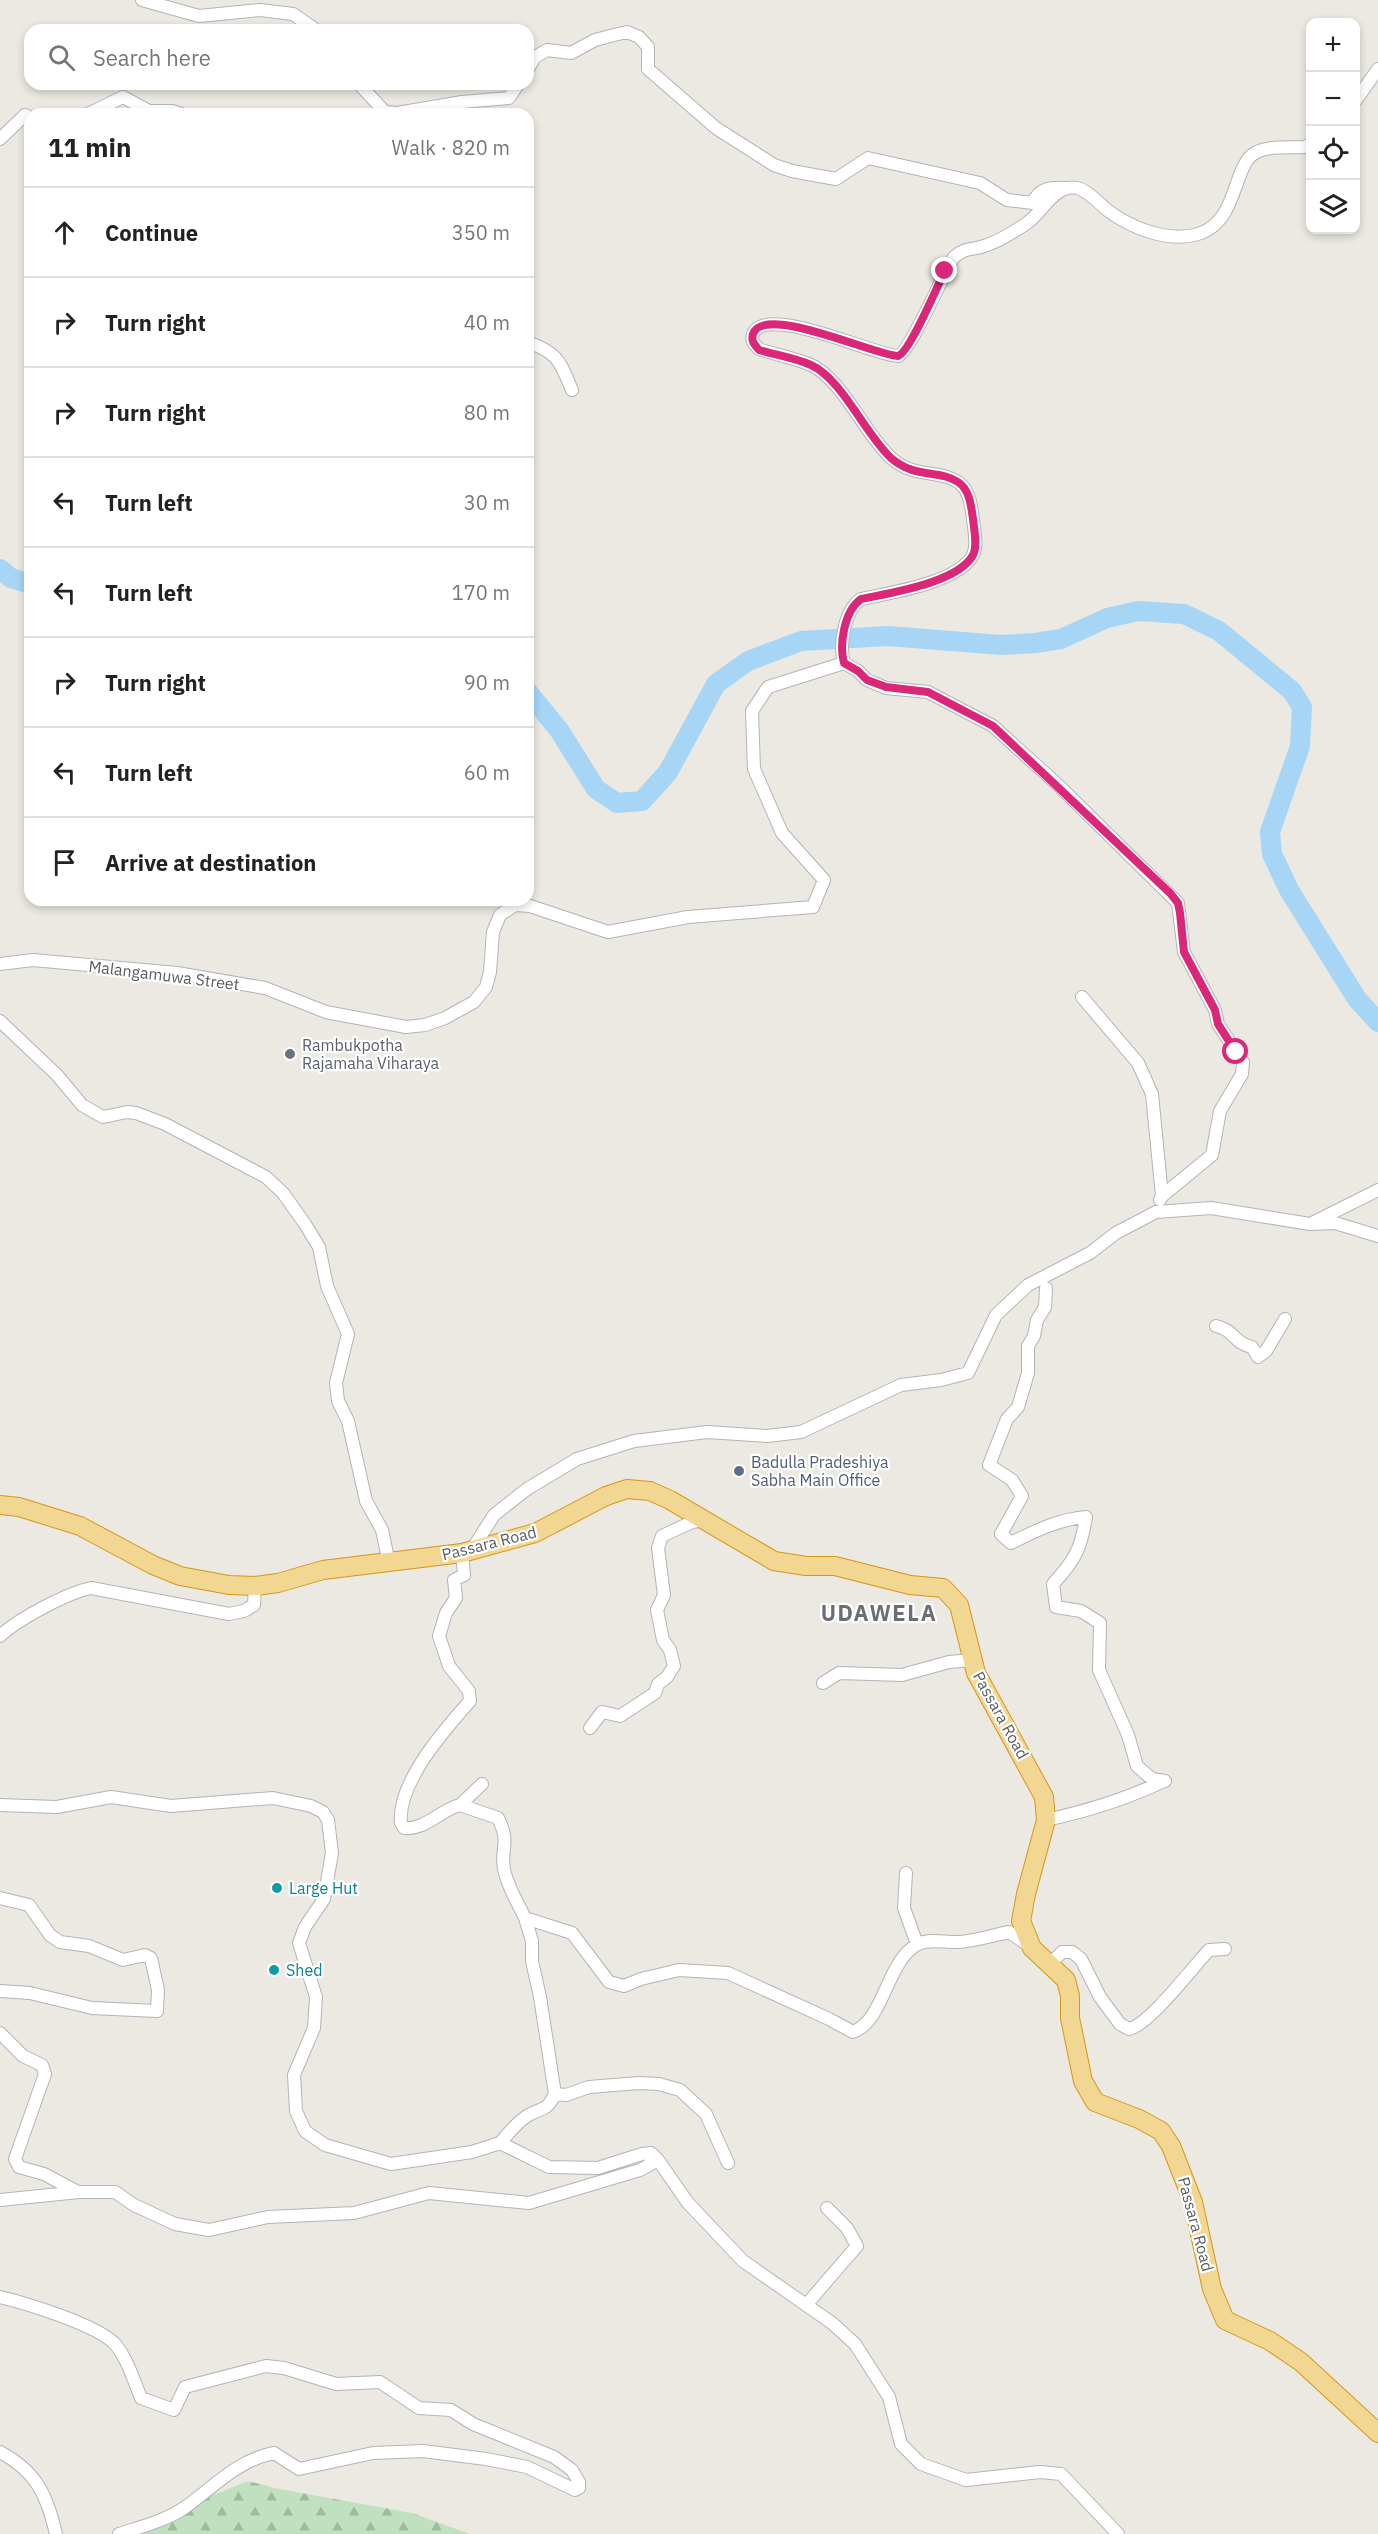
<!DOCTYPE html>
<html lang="en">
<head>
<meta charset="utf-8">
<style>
  :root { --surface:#fff; --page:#f2f2f2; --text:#222; --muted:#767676; --line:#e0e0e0 }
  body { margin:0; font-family:"IBM Plex Sans",sans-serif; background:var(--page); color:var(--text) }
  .controls { position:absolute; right:18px; top:18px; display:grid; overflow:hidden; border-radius:12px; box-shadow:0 3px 9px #0003 }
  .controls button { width:54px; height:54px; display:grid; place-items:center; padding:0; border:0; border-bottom:2px solid var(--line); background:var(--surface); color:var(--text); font:30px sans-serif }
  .stop { position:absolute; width:18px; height:18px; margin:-14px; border:4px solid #db2777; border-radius:50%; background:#fff }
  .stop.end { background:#db2777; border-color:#fff; box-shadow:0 2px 6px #0008 }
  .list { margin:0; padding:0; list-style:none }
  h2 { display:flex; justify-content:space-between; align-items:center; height:78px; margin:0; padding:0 24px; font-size:26px }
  h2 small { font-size:20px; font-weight:400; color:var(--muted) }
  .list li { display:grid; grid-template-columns:39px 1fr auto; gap:18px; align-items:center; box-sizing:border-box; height:90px; padding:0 24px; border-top:2px solid var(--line) }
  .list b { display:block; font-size:22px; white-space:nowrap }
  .list em { font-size:20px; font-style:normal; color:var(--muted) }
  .icon { flex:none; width:33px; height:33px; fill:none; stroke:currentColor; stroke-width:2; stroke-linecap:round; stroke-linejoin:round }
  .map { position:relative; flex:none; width:1378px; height:2534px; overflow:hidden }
  .search { position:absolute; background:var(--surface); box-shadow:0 3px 9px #0003; left:24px; top:24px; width:510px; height:66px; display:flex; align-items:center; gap:15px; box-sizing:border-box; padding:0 21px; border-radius:18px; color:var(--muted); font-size:22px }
  .panel { position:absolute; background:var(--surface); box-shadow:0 3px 9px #0003; left:24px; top:108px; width:510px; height:798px; border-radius:18px }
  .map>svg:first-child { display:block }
</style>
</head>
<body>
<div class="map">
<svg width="1378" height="2534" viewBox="0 0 1378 2534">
  <defs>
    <pattern id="forest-firs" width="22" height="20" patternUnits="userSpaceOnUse" patternTransform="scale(1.5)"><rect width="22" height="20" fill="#c0e1c0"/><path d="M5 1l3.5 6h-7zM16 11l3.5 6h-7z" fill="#9fba9f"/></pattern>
  </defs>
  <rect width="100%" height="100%" fill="#ebe9e1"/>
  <path fill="url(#forest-firs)" d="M248,2481L274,2488L412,2513L470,2534H125L158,2517Z"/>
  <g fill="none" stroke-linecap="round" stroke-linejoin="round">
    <path stroke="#a7d5f6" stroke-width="20" d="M0,569L11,578L30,584
      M528,692L559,730L596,789L617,803L642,801L668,772L716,684L748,661L801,641L888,636L1001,645L1035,643L1061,639L1107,618L1138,611L1184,614L1219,631L1292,691L1302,707L1300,746L1270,832L1272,854L1289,890L1357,999L1378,1022"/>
    <g stroke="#b2b4b8" stroke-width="14">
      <path id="minor" d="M142,0L199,16L260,10L293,14L316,30
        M528,69L535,57L547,50L571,53L595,40L614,35L627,32L639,37L648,47V69L716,128L774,165L792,171L836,179L868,158L980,183L1007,200L1033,203C1039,187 1052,187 1067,188
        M359,84L385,112L397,113L462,102L509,98L518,84
        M1356,100L1378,69
        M88,114L123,97L149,111H172L181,114
        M0,139L25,115L30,118
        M528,342C559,354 559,360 572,390
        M0,964L33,960L177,973L265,988L326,1012L406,1027L425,1025L445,1018L474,1002L486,987L490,972L493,932L500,915L515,905L530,906L608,932L688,917L813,907L824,880L782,833L754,769L752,711L768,687L844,663
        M1082,997L1138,1063L1152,1094L1162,1196L1160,1200
        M0,1021L57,1075L82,1105L103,1117L127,1112L136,1113L165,1124L266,1177L283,1193L305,1224L319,1247L327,1286L348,1334L336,1383L338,1401L348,1421L366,1501L382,1530L389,1563
        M1162,1196L1212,1155L1220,1111L1242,1074L1243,1062L1218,1024L1215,1010L1184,952L1178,903L1058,785L993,726L928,692L886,688L867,680L858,671L844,663C839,645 844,611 861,599C889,593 958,583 973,555C978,544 974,530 973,519C971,506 970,490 958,482C938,469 915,479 891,458C865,434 842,379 811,365C795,358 776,355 759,349C754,344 751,341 753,334C765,303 876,356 898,356C910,352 943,274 954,257C967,246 973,251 987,245C1001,240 1014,232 1027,223C1042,213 1055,183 1077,188C1087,190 1099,203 1107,210C1131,228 1170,244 1201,233C1238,220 1233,165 1255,153C1268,145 1290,148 1305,147L1310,144
        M1314,1222L1378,1190
        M1046,1288L1045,1307L1037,1320L1034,1336L1028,1346V1373L1018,1407L1007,1419L989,1465L1012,1480L1022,1496L1001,1534L1011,1543C1035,1531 1059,1519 1086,1517C1081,1549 1075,1560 1053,1584L1056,1607L1081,1611L1100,1623L1099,1670L1128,1735L1137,1766L1152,1779L1165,1781
        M1216,1326C1235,1330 1233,1343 1252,1347L1258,1357L1266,1351L1285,1319
        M471,1551L494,1515L527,1489L577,1459L634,1441L707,1432L767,1436L801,1432L901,1385L941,1380L968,1373L996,1315L1028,1285L1090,1253L1116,1233L1156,1212L1211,1208L1310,1224L1335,1223L1378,1236
        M0,1636C18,1619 67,1593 91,1588L229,1614L244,1611L254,1605L255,1586
        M823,1683L839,1673L902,1675L949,1662L972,1660
        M590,1728L602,1712L620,1716L655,1693L658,1684L667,1677L674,1666L670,1650L663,1640L657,1610L664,1595L658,1548L662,1536L692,1522L704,1520
        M482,1784L460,1805L498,1818C511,1844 500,1847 504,1869C507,1886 518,1903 525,1918L572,1933L609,1982L624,1986L641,1979L679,1970L728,1973L829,2019L853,2032C885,2020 886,1961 918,1944C931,1938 946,1943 959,1942C976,1941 993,1935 1009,1932L1031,1947
        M0,1805L57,1807L111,1797L171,1806L273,1798L311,1806L323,1812L328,1820L332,1853L324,1899L305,1927L299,1943L316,1997L314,2028L294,2075L296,2111L305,2131L325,2145L391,2164L472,2152L500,2143L549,2167L598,2168L642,2154L651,2153L658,2160L688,2203L743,2261L832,2323L855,2344L889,2397L901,2444L921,2464L966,2480L1040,2472L1061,2474L1118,2534
        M460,1805C440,1810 426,1830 404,1828L401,1823C397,1783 445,1729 470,1701L469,1691L449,1666L439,1636L446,1613L456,1598L454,1580L464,1575L462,1553
        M1046,1820C1088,1811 1126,1799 1164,1781
        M906,1873L904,1908L917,1944
        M0,1898L29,1905L50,1935L60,1942L89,1946L123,1960L145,1955L151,1958L158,1990L157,2011L92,2008L30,1993L0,1991
        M1050,1964L1062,1952H1072L1081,1959L1100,1997L1120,2024L1129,2029C1149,2025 1193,1967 1209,1950L1225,1949
        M0,2033L23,2056L42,2065L45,2074L15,2159L19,2167L44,2174L78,2192
        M555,2094L566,2095L589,2087L639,2083L659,2084L680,2090L706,2114L728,2163
        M500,2143C508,2134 516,2123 527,2116C541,2107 546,2113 555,2094L540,1997L532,1961V1941L525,1918
        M0,2200L79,2192H115L134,2205L175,2224L209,2230L268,2217L354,2213L429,2193L529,2203L640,2170L658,2160
        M0,2297C26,2303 97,2325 115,2344C127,2358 134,2381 141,2398L174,2410L185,2387L266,2366L284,2368L336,2384L380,2382L419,2408L451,2410L473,2424L554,2457L572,2470L579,2482V2488L575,2490L527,2467L486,2459L423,2451L373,2453L299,2469L274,2453C237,2460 213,2488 184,2508C165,2521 140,2527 119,2534
        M806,2305L857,2246L847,2228L827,2208
        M0,2452C36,2471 47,2495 56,2534"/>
    </g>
    <g stroke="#d69616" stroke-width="20">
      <path id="highway" d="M0,1505L19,1507L80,1526L153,1565L180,1576L229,1585L255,1586L278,1583L323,1570L462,1553L535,1533L606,1496L627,1489L650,1491L670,1500L774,1561L806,1566H835L910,1585L943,1588L959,1605L976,1673L1044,1797L1046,1820L1026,1894L1021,1921L1032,1948L1066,1980L1070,1996V2018L1083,2081L1095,2102L1139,2119L1161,2131L1171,2146L1193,2202L1212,2289L1225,2320L1270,2341L1301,2362L1378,2433"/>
    </g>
    <use href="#minor" stroke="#fff" stroke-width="12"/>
    <use href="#highway" stroke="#f2d792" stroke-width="18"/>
  </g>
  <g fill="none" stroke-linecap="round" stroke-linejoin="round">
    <path stroke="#db2777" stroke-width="8" d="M945,271C937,286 910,352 898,356C876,356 764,303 753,334C751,341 754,344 759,350C776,355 795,358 811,365C842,379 865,434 891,458C915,479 938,469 958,482C970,490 971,506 973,519C974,530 978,545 973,555C958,583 889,593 861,599C844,611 839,645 844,663L858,671L867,680L886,687L928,692L993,726L1170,893L1178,903L1180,913L1184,952L1215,1010L1218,1024L1236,1052"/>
  </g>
  <circle fill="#6b7280" stroke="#fff" stroke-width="2" cx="290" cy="1054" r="6"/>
  <circle fill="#5c6f8a" stroke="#fff" stroke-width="2" cx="739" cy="1471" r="6"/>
  <g fill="#0f9aa8" stroke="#fff" stroke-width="2">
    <circle cx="277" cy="1888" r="6"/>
    <circle cx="274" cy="1970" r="6"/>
  </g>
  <g text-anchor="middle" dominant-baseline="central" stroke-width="4.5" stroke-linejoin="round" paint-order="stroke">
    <g font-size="16" fill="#5a5d61" stroke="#fff">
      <text transform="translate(164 975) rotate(7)">Malangamuwa Street</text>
      <text transform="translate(489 1543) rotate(-14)">Passara Road</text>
      <text transform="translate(1001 1715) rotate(61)">Passara Road</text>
      <text transform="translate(1196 2224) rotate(75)">Passara Road</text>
    </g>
    <g font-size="16" fill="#5b616d" stroke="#fff" text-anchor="start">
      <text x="302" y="1045">Rambukpotha<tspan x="302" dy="18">Rajamaha Viharaya</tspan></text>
    </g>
    <g font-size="16" fill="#4e5e75" stroke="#fff" text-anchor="start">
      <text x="751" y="1462">Badulla Pradeshiya<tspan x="751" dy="18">Sabha Main Office</tspan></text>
    </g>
    <g font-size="16" fill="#0d838f" stroke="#fff" text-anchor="start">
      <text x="289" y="1888">Large Hut</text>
      <text x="286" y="1970">Shed</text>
    </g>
    <g font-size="22" font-weight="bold" letter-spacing="1.5" fill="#6b6f73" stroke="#fff">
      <text x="879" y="1612">UDAWELA</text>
    </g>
  </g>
</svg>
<div class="controls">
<button>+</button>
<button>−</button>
<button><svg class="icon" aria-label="locate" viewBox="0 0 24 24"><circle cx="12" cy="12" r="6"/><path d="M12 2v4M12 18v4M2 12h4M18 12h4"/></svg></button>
<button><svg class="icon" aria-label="layers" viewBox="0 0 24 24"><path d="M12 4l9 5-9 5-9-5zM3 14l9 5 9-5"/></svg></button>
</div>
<div class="stop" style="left:1236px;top:1052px"></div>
<div class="stop end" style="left:945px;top:271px"></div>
<div class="search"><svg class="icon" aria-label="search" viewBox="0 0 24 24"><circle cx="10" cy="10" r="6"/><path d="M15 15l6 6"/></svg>Search here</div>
<section class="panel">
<h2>11 min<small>Walk · 820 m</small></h2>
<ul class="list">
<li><svg class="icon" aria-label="ahead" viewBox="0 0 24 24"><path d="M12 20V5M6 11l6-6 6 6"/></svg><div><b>Continue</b></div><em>350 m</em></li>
<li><svg class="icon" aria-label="right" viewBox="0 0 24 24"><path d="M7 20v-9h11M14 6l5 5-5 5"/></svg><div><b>Turn right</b></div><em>40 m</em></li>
<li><svg class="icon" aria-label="right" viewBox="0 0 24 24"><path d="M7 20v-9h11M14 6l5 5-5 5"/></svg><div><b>Turn right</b></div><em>80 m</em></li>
<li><svg class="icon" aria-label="left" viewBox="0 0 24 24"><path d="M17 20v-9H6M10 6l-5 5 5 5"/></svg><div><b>Turn left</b></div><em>30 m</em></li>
<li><svg class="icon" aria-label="left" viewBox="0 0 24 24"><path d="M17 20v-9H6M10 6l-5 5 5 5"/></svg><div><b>Turn left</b></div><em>170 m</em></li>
<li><svg class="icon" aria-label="right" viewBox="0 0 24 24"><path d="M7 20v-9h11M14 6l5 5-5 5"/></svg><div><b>Turn right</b></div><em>90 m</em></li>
<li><svg class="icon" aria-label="left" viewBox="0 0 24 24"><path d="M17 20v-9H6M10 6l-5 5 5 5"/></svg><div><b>Turn left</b></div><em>60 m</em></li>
<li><svg class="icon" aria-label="arrive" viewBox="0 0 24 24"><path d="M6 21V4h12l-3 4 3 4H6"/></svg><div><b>Arrive at destination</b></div></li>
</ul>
</section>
</div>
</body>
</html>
